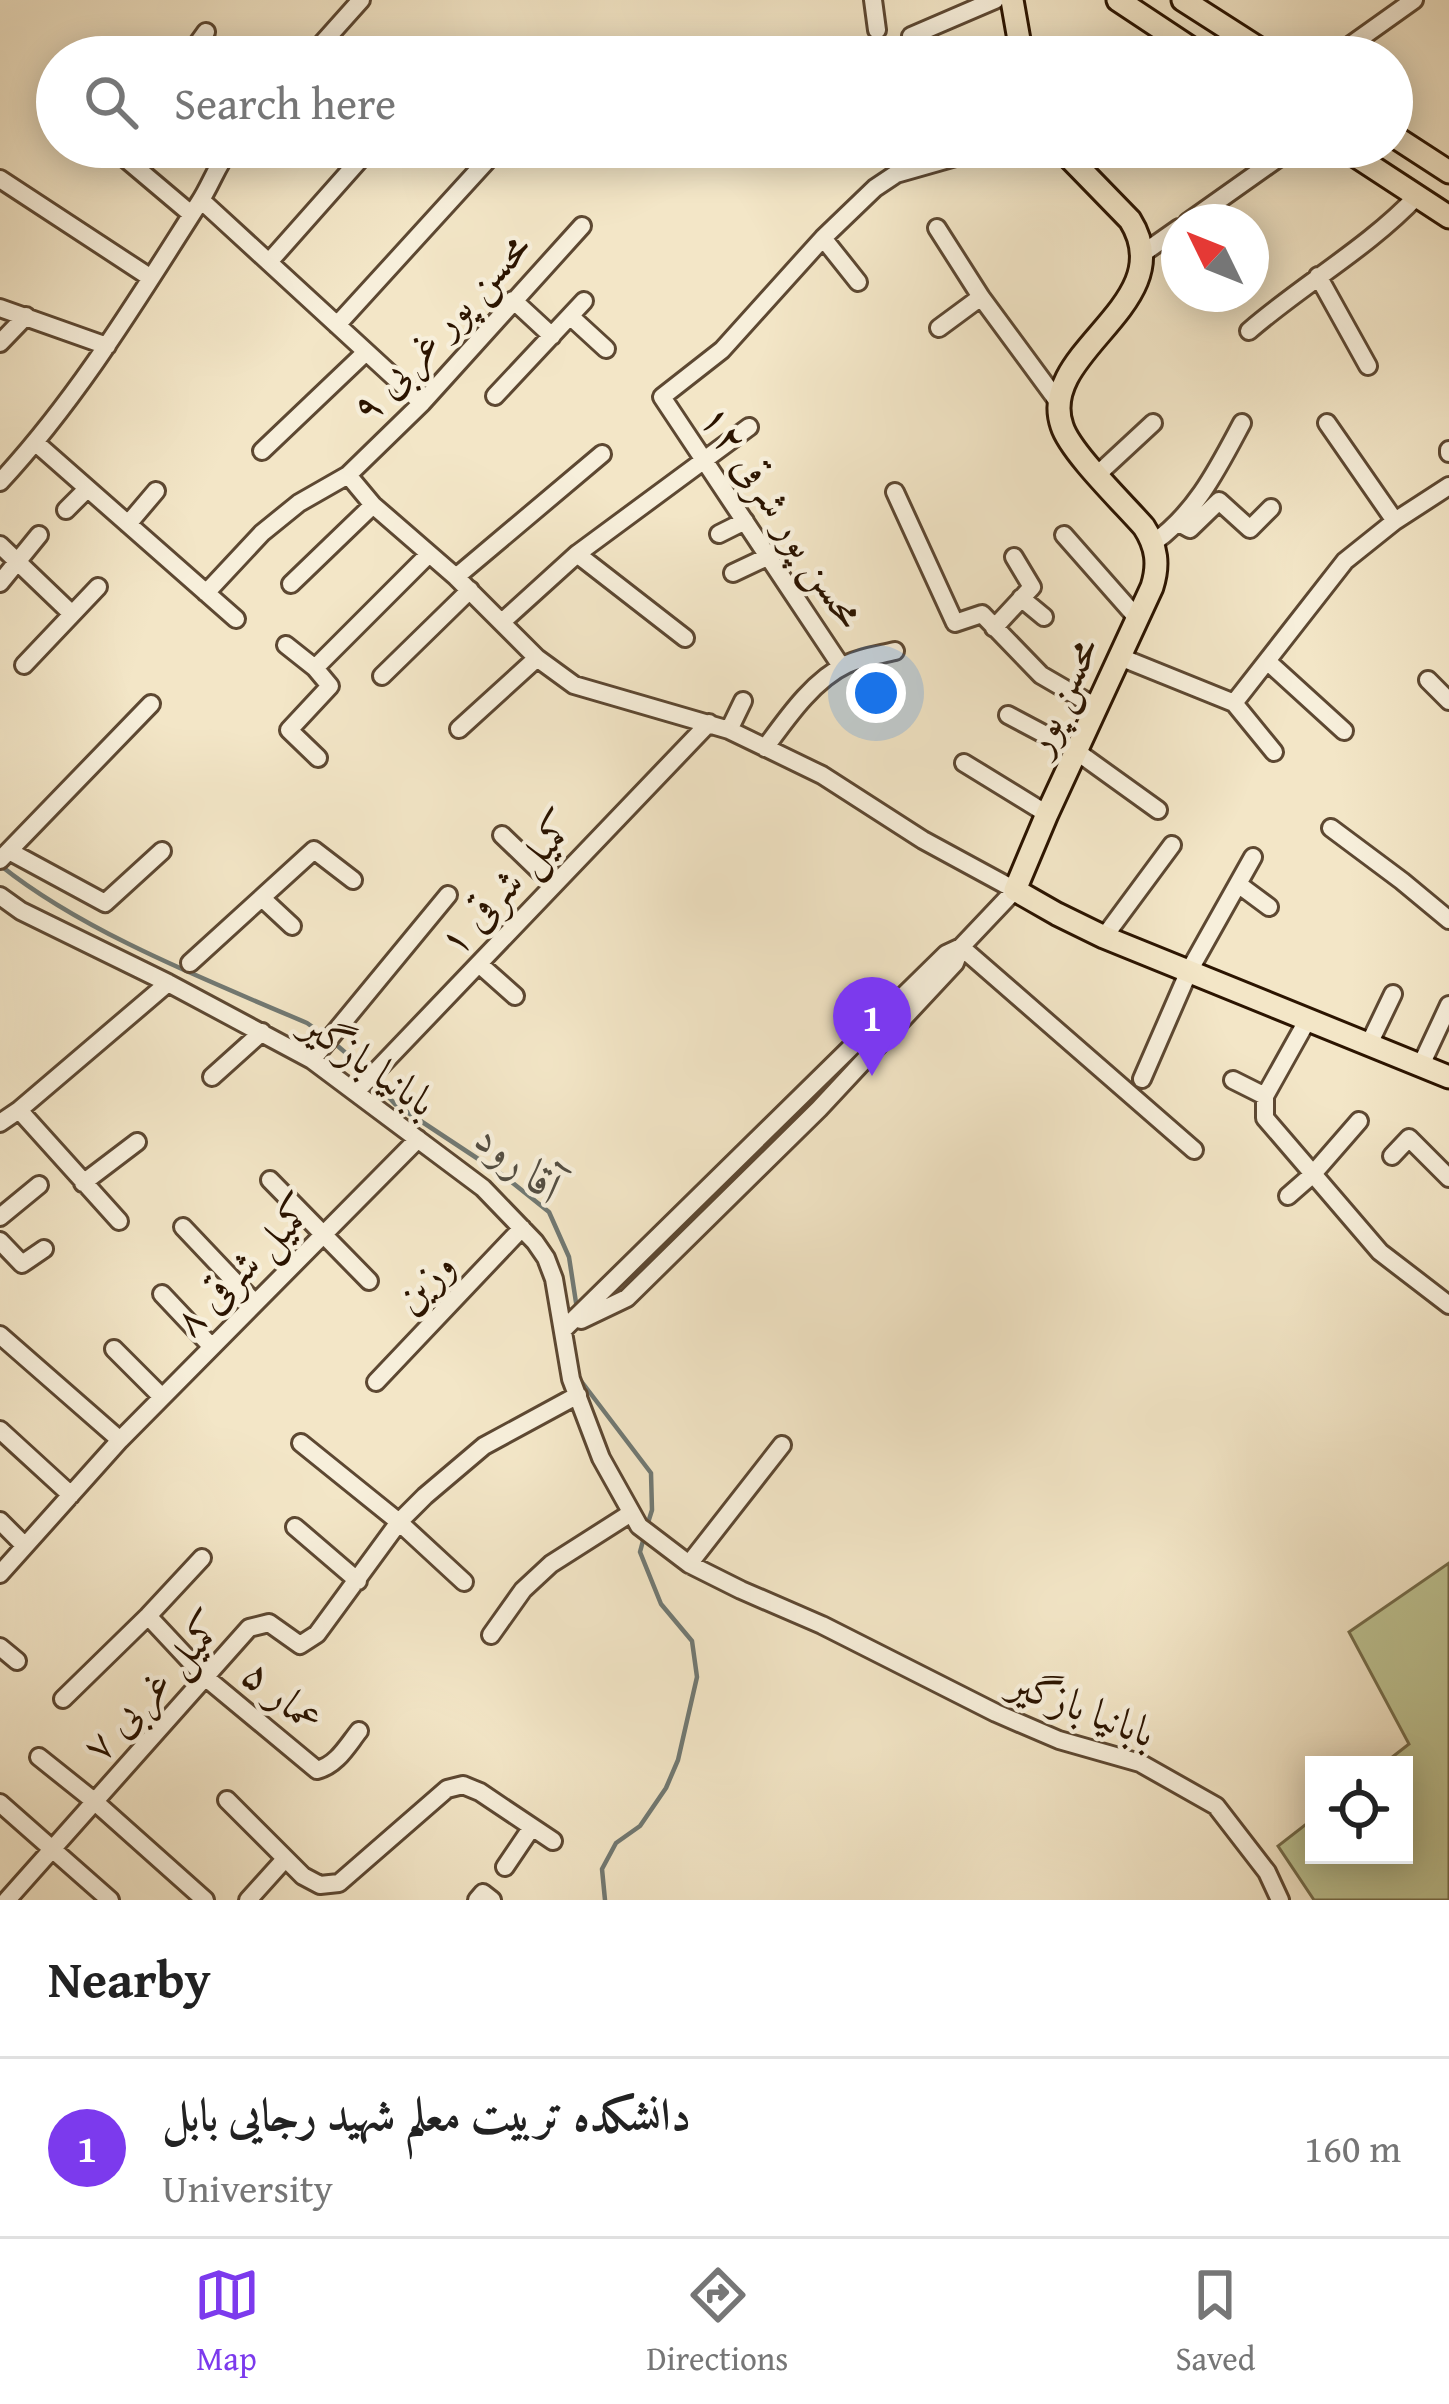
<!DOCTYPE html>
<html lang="en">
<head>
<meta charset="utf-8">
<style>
  :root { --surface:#fff; --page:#f2f2f2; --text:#222; --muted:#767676; --line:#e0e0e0; --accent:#7c3aed }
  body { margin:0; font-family:"Gentium Book Plus",Amiri,serif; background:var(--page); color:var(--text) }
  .controls { position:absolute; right:36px; bottom:36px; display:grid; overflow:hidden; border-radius:0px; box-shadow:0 6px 30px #0003 }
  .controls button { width:108px; height:108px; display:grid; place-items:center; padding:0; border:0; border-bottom:3px solid var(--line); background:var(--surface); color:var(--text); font:60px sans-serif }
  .compass { position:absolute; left:1161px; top:204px; width:108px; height:108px; border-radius:50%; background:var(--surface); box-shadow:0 6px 30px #0003; rotate:313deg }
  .you { position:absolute; left:876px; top:693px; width:42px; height:42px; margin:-30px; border:9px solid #fff; border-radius:50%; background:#1a73e8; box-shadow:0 0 0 18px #1a73e833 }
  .badge { display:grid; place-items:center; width:78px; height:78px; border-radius:50%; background:var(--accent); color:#fff; font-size:39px; font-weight:700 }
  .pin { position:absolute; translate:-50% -99px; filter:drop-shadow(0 3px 6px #0008) }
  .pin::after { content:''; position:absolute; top:63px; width:42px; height:36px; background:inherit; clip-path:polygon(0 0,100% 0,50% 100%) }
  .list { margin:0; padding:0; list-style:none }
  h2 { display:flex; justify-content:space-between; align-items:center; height:156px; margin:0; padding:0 48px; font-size:51px }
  h2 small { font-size:39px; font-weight:400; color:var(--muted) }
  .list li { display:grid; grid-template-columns:78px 1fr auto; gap:36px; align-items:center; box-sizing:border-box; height:180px; padding:0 48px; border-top:3px solid var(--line) }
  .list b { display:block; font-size:45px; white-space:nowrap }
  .list p { margin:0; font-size:39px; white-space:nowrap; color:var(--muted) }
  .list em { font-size:39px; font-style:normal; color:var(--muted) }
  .icon { flex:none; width:66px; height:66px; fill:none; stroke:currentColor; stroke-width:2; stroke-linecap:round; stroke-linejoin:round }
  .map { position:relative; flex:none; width:1449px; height:1900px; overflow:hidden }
  .search { position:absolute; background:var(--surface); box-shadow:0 6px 30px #0003; left:36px; right:36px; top:36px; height:132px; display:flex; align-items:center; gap:30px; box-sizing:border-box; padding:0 42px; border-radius:66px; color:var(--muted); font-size:45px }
  .sheet { height:336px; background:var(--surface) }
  nav { display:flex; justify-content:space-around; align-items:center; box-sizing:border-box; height:168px; border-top:3px solid var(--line); background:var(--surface); font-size:33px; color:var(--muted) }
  nav a { display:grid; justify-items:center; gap:6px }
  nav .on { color:var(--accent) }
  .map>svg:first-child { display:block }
</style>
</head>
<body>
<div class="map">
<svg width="1449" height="1900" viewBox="0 0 1449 1900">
  <rect width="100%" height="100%" fill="#f3e6c7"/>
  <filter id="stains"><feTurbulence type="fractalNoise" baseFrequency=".00167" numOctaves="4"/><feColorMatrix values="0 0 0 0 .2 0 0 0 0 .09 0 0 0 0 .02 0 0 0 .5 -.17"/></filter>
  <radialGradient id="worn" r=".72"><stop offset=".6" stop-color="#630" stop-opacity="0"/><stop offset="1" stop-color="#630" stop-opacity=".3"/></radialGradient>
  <path fill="#bec493" stroke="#746c4a" stroke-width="3" d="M1449,1563V1900H1314L1278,1846L1314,1818V1855H1404V1765H1382L1409,1744L1349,1632Z"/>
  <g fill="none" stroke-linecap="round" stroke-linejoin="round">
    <path stroke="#717973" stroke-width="4.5" d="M0,865C83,932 209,981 307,1023L324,1035
      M333,1042L354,1060L395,1104L504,1176L549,1212L569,1257L577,1309
      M578,1377L651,1473L652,1510L647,1526
      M605,1900L602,1869L616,1843L640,1826L666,1788L678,1760L697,1677L692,1641L661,1604L640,1552L644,1537"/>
    <g stroke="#5d4832" stroke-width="22">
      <path id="minor" d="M873,0L877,30
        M911,36L995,0
        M188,57L206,32
        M310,57L361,0
        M1334,57L1414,0
        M124,147L120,154L191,214
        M0,179L151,278
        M201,200L422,403
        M1188,222L1294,147
        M937,228L981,297L1059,403
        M823,238L858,282
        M1142,254L1179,228
        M269,262L371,147
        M1318,276L1368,366
        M513,300L552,336
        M0,308L107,346
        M570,316L606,349
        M337,325L493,154
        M939,328L981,297
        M1249,331C1303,284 1368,248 1417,196
        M0,343L26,316
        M495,396L584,301
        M1327,423L1395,521
        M36,443L236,619
        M1449,450V453
        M262,451L366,352
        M1098,474L1153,423
        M348,475L373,505L456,577L537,658L574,685L729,730L822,775L923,840L1015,890L961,947L946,954L564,1329
        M0,482C78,398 137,300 199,203C211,185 217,165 231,147
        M895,492L955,623L982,614L1041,675L1096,707
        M66,510L87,489
        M1179,523L1190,529L1219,501L1250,529L1271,508
        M128,524L156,491
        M719,534L745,521
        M1064,535L1138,619
        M1153,543C1196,513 1218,468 1242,423
        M0,545L72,614
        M577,554L685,638
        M733,573L769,556
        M456,577L602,454
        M0,583L39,535
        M291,584L373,505
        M206,593L262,533L299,503L348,475L422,403L582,226
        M1021,598L1044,617
        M502,622L577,554L749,427
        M994,628L1032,587L1014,557
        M286,645L315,668L330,686L289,730L318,758
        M1120,657L1234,703L1345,561L1395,521L1449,486
        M1267,661L1344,731
        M24,665L98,587
        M841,666L662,397L722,350L823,238L875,188L896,174L991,147
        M315,668L428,555
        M382,676L470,590
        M1428,680L1449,701
        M1234,703L1274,752
        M1008,715L1076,751L1158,810
        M459,729L537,658
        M729,730L743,701
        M765,748C787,718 813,680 847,664C862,657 878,655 895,651
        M964,763L1047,814
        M1331,828L1402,881L1449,920
        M502,835L554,885
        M9,851L105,903L162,851
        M0,860L151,704
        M1238,884L1269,907
        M0,896L21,911L168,983L312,1060L483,1188L535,1242L546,1258L554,1279L571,1379L601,1458L639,1526L689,1564L741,1590L822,1625L996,1713L1059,1740L1140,1763L1216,1806L1267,1872L1280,1900
        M263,899L292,926
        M1104,937L1172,845
        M961,947L1194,1150
        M190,963L314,850L353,880
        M479,964L515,996
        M1308,1019L1265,1096V1118L1380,1252L1449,1305
        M1369,1044L1393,994
        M312,1060L448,895
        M1421,1065L1449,1005
        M212,1077L262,1032
        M1142,1079L1189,971L1253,857
        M1233,1080L1265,1096
        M356,1092L709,723
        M19,1110L119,1221
        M0,1123L19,1110L168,983
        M1392,1156L1409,1138L1449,1178
        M270,1180L369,1281
        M83,1183L137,1142
        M1288,1196L1312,1175L1359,1121
        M0,1217L39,1185
        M183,1227L255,1303
        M0,1241L22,1264L44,1249
        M162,1294L212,1347
        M581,1320L627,1298L819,1109L955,963L961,947
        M0,1335L120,1440
        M114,1349L162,1397
        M376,1382L522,1228
        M0,1430L71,1495
        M301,1443L399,1522L464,1582
        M0,1521L25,1546
        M295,1527L358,1581
        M689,1564L782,1445
        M0,1574L120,1440L418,1139
        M148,1616L205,1677L317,1770C337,1765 347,1746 359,1731
        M491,1635L523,1590L551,1564L631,1513
        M0,1647L17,1661
        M63,1699L148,1616L202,1558
        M39,1757L94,1801L205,1900
        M227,1800L303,1876L320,1885L339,1883L447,1789L463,1785L480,1792L553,1841
        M0,1803L110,1900
        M505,1867L532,1827
        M7,1900L249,1628L269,1623L300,1645L317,1634L399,1522L425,1496L484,1446L578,1395
        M248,1900L285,1859
        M477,1900L483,1893L492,1900"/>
    </g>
    <g stroke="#2b1400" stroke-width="27">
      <path id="major" d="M1012,0L1022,57
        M1118,0L1204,57
        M1183,0L1272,57
        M1392,135L1449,172
        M1059,147L1130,220C1183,304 1036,351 1062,426C1070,452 1124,504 1144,527C1157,547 1159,565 1152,587L1047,814L1015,890L1057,914L1104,937L1449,1077
        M1342,147L1449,217"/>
    </g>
    <use href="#minor" stroke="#f7efdb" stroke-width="16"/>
    <use href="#major" stroke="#f3e6c7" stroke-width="21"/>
  </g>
  <g text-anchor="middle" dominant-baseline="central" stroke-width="9" stroke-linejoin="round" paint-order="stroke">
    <g font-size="42" fill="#2b1400" stroke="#f7efdb">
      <text transform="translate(439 326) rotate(-47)">محسن پور غربی ۹</text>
      <text transform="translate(784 515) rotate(56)">محسن پور شرقی ۱۲</text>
      <text transform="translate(1059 695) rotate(-65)">محسن پور</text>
      <text transform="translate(506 882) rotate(-47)">کمیل شرقی ۱</text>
      <text transform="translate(370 1062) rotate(35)">بابانیا بازگیر</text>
      <text transform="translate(243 1264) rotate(-45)">کمیل شرقی ۸</text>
      <text transform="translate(423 1281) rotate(-47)">وزین</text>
      <text transform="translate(152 1685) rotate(-47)">کمیل غربی ۷</text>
      <text transform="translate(284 1695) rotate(40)">عمار ۵</text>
      <text transform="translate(1083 1706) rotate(21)">بابانیا بازگیر</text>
    </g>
    <g font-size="45" font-style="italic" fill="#544f43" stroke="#f7efdb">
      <text transform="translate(521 1162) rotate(39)">آقا رود</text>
    </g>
  </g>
  <rect width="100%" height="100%" filter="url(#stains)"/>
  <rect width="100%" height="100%" fill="url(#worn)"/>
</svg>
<div class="controls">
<button><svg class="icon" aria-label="locate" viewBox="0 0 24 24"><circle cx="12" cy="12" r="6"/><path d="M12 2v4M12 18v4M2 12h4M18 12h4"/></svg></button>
</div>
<svg class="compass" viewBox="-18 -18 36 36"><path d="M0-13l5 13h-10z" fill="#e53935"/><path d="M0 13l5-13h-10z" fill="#767676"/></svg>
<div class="you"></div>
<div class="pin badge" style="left:872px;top:1076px">1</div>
<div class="search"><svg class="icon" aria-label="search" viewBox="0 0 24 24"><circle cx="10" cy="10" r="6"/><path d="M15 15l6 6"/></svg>Search here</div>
</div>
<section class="sheet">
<h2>Nearby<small></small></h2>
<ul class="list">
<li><span class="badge">1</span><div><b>دانشکده تربیت معلم شهید رجایی بابل</b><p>University</p></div><em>160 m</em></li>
</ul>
</section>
<nav>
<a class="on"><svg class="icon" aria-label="map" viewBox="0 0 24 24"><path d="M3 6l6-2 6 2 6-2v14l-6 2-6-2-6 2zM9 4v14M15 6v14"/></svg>Map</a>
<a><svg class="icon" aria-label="directions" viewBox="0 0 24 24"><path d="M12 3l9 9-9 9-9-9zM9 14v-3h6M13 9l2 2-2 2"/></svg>Directions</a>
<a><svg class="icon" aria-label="saved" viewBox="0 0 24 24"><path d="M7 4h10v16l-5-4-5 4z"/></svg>Saved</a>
</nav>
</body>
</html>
